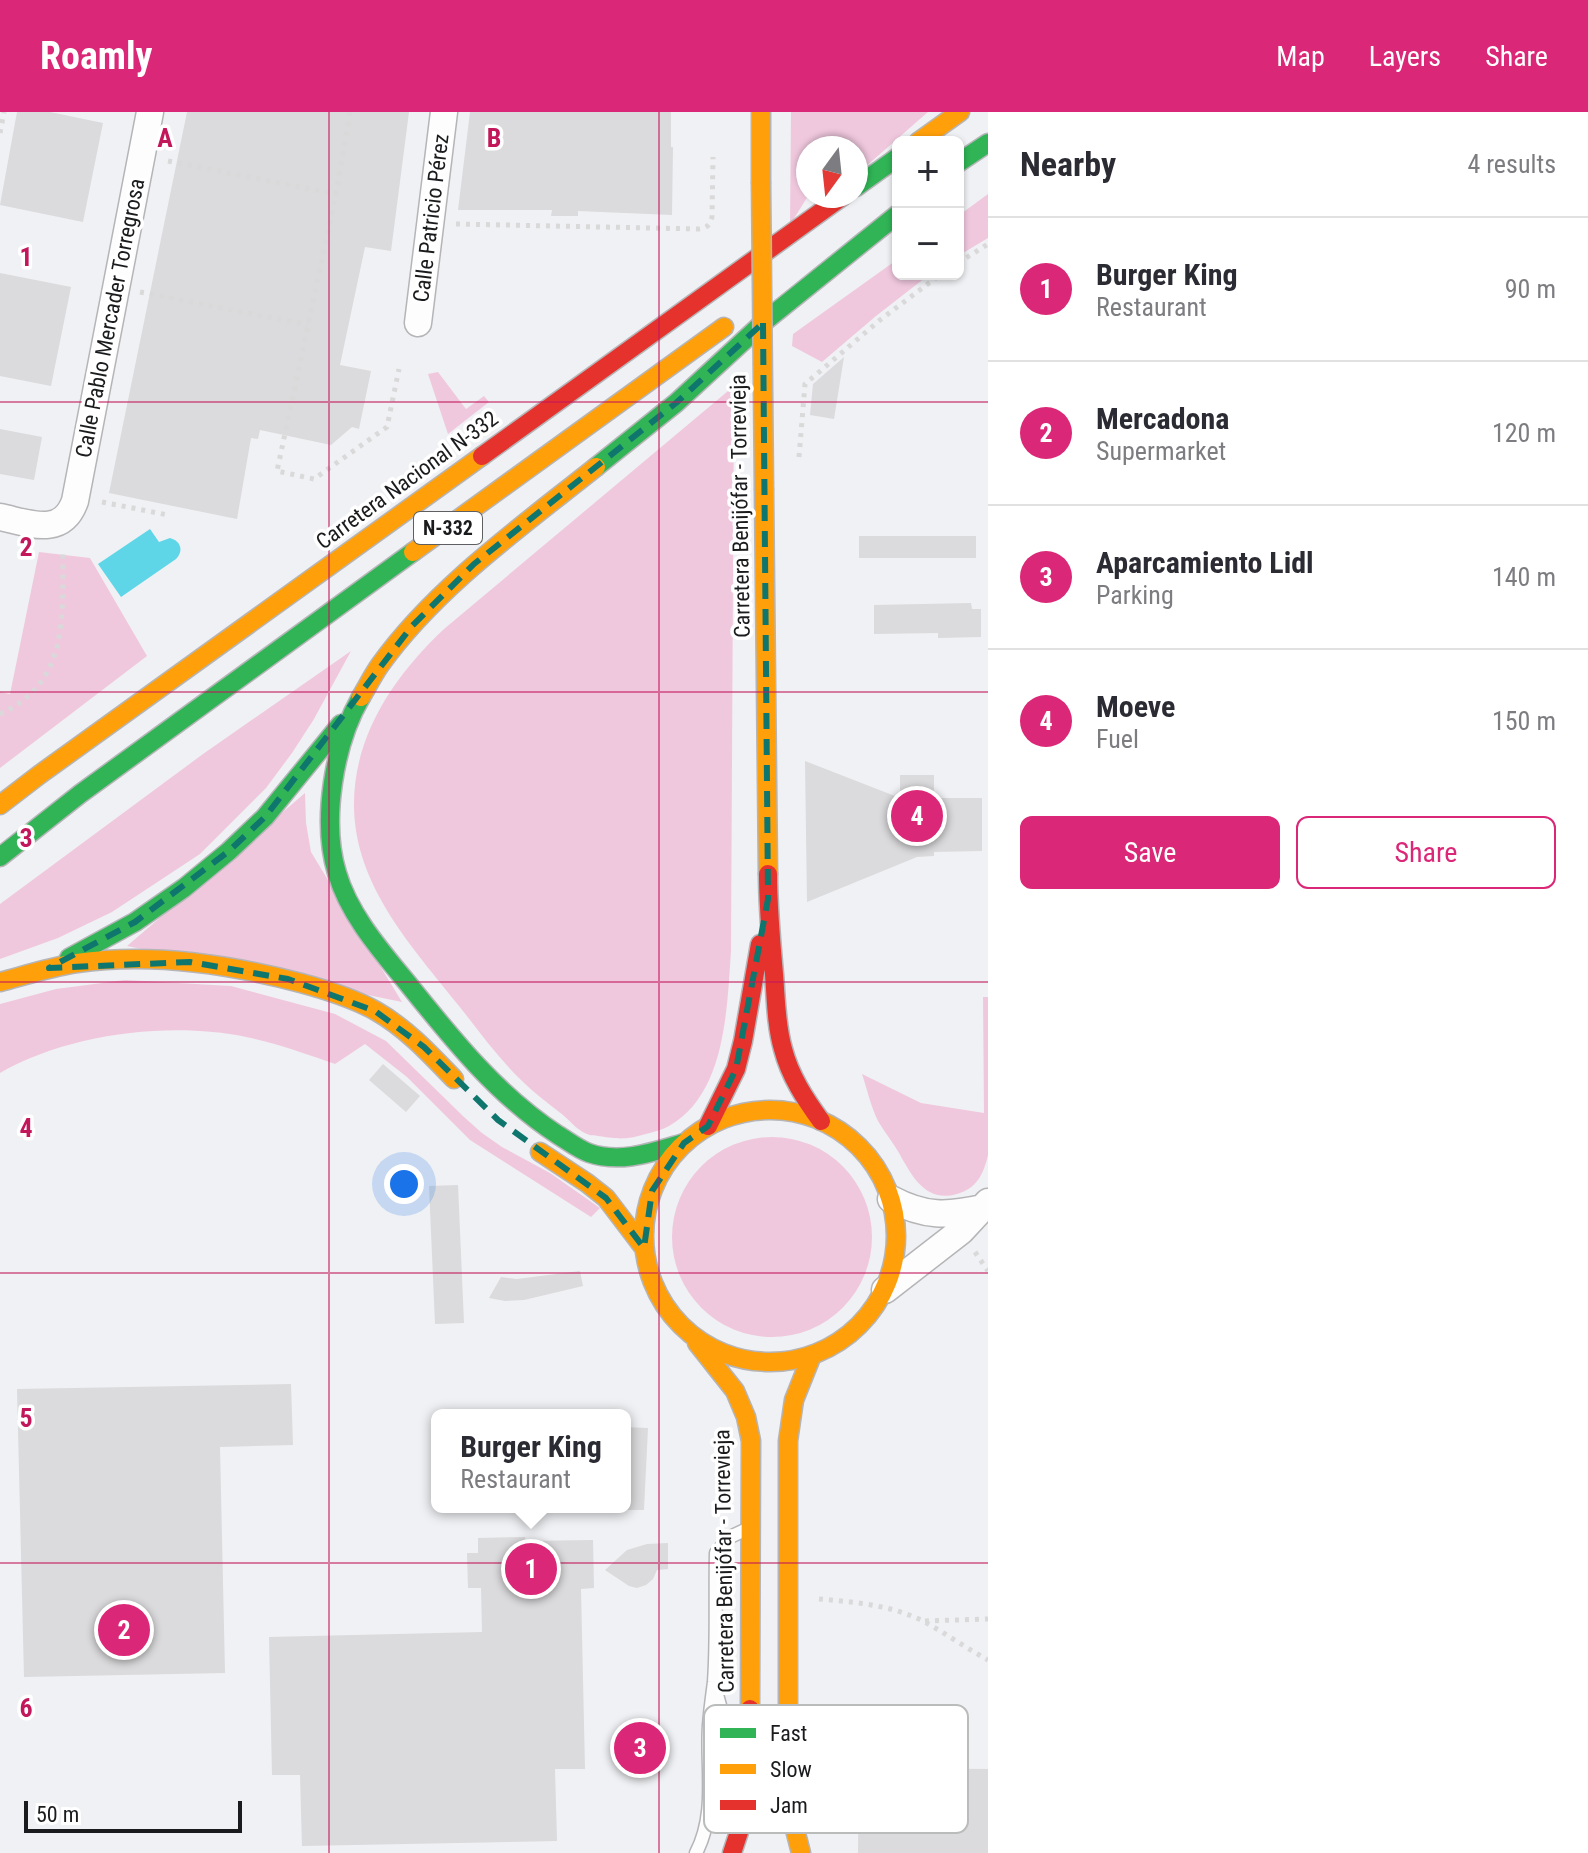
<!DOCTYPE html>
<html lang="en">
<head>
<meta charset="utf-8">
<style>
  :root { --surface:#fff; --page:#f2f2f3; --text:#2b2b33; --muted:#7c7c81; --line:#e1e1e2; --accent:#db2777 }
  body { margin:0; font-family:"Roboto Condensed",sans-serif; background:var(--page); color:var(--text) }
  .controls { position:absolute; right:24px; top:24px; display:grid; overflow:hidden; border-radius:12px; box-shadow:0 2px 6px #0004 }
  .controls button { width:72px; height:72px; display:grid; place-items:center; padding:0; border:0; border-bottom:2px solid var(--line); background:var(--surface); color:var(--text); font:40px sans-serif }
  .compass { position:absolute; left:796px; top:24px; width:72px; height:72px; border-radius:50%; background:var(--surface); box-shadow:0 2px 6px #0004; rotate:195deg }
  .scale { position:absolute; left:24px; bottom:20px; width:218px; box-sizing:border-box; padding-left:8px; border:4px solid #1a1b1d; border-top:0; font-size:22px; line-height:28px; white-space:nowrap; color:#1a1b1d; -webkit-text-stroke:6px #fff; paint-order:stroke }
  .you { position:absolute; left:404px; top:1072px; width:28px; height:28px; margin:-20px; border:6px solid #fff; border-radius:50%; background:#1a73e8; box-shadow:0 0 0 12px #1a73e833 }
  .badge { display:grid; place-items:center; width:52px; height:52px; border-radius:50%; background:var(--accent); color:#fff; font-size:26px; font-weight:700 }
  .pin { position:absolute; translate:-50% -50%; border:4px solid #fff; box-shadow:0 2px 8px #0006 }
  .popup { position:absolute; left:431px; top:1297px; width:200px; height:104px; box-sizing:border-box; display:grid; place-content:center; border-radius:12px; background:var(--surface); filter:drop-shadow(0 2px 6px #0005); font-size:26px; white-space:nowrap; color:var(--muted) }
  .popup b { font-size:30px; color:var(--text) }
  .popup::after { content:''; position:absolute; left:50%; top:100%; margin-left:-16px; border:16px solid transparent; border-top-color:var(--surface) }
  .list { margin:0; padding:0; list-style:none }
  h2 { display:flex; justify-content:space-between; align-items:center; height:104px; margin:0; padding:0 32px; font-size:34px }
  h2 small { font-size:26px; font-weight:400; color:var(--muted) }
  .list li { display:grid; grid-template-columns:52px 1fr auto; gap:24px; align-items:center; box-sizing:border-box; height:144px; padding:0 32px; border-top:2px solid var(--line) }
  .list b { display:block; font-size:30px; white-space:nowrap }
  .list p { margin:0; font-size:26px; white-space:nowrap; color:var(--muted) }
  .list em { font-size:26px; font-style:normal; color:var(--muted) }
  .actions { display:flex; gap:16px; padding:24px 32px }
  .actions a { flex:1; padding:18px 0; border:2px solid var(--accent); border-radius:12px; text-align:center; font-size:28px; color:var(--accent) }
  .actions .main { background:var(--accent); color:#fff }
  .map { position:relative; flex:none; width:988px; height:1741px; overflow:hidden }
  header { display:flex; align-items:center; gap:48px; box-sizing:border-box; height:112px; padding:0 40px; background:var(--accent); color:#fff }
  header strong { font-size:38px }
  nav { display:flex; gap:44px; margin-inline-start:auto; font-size:28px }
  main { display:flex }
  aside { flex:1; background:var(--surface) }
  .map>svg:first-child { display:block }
</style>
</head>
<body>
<header>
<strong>Roamly</strong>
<nav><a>Map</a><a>Layers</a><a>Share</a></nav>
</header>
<main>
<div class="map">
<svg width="988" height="1741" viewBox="0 0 988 1741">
  <rect width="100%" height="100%" fill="#f0f1f4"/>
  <path fill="#f0c8de" d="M791,0H928L856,63V36H808V84L790,113Z
    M988,82V126L958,144V104Z
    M898,147V162H930L876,204L822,250L792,234L793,222Z
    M438,260L466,297L484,284L489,290L448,322L428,262Z
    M734,274L731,839C727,896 726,982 669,1014C662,1018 653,1020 646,1022C625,1028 620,1027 598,1024C595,1023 590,1024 587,1022C578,1019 570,1009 563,1003C549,992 534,981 521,968C498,946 479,919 459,894C413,836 355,774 354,695C353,624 394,564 444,517Z
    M39,440L90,446L147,544L0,656V580L10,582Z
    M351,539L314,607L292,641L266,676L200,742L112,800L58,826L0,847V792L203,642Z
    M305,681L306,711L311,740L402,890L127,834Z
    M125,868L231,874L335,902L386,929L464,1005L482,1021L502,1035L550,1061L600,1096L591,1105L470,1028L407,965L365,932L335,952C306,942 276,931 246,925C169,909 68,922 0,961V892L56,877Z
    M983,885H988V1043C984,1060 978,1075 960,1081C926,1093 912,1064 899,1041C893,1030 884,1020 878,1009C871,995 867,977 862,962L921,991L984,1001Z
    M672 1125a100 100 0 1 1 200 0a100 100 0 1 1-200 0Z"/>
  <path fill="#5ed6e7" d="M150,417L159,430L170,426C181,429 184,439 176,447L121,485L98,452Z"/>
  <path fill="#dbdadc" d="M17,0H50L103,11L83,110L0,93Z
    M187,0H409L391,139L365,135L340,253L371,259L359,317L352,315L331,333L260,318L258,327L251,326L237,407L109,381Z
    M470,0H671V35H673L672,103L578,99V104H551L552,98H458Z
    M0,161L71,175L51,274L0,264Z
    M844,245L834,307L810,303L813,272Z
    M0,317L42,325L34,368L0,362Z
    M859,424H976V446H859Z
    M971,491L972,497H981V525L938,526V521L874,522V493Z
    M805,649L900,686V663H934V686H982V739L934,740V744L917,745L807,790Z
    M383,952L420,984L406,1000L369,968Z
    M458,1073L464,1211L435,1212L429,1074Z
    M580,1159L583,1174L524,1188L505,1189L489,1186L501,1165L517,1167Z
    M291,1272L293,1333L220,1335L225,1561L24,1565L17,1277Z
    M625,1315L648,1316L644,1398H625Z
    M525,1425L526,1429L593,1428L594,1476L581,1477L585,1657H555L557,1729L302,1734L300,1663H272L269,1525L482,1520L481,1476H468L467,1441H478V1426Z
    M668,1431V1457L657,1458L653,1467L646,1473L637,1476L629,1474L605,1458L627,1438L647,1432Z
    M859,1656L988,1657V1741H858Z"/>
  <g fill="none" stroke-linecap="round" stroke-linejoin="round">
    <g stroke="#b5b5b8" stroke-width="15">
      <path id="lane" d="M716,1579L728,1622L739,1644
        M696,1741C717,1701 706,1656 709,1613C710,1599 712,1585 714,1570C717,1528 715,1484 716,1441L730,1425L747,1417"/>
    </g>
    <g stroke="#b5b5b8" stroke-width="29">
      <path id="street" d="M418,211L444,0
        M0,405C29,411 62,426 75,389L150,0
        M891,1087C925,1105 947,1104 983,1096
        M885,1178L961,1119L988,1090"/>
    </g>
    <g stroke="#b5b5b8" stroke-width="21">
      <path id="fast" d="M958,51L988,31
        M856,75L898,45
        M596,355L676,291L765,209L898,102
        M361,585C334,632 321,709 337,761C349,803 382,840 409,873C453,928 498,984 558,1023C568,1029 578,1037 589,1041C621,1052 653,1040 684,1031
        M0,745L80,682L413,440
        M69,846L135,810L184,776L229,739L265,705L341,612"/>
    </g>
    <g stroke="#b5b5b8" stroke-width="21">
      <path id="slow" d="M761,0V70
        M918,30L960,0
        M764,378L768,762
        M413,440L724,215
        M361,585C367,575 373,563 380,553C435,476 522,414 596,355
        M0,693L39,663L482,344
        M0,870C26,863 51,855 77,851C152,840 229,852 301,871C327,878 353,886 376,899C406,916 430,942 454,967
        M644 1124a126 126 0 1 1 252 0a126 126 0 1 1-252 0Z
        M540,1040L587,1071L606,1086L644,1136
        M697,1231L735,1279L746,1305L751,1329L750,1597
        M801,1741L791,1702L788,1679V1329L794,1288L812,1243"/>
    </g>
    <g stroke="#b5b5b8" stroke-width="21">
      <path id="jam" d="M482,344L843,84
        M768,762C768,796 771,829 774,862C776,887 776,913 783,937C790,964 805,987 821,1009
        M708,1014L736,957L743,929L760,832
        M732,1741L743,1708L750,1664V1597"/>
    </g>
    <path stroke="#d9d9da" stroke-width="5" stroke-dasharray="4 6" stroke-linecap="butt" d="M350,0L336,82L277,359L314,367L387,315L399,257
      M0,21L4,0
      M168,49L336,82
      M456,112L699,117C707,116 710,113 712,105L713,45
      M958,151L988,132
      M140,180L308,213
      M799,345L805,272L880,208L941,162
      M102,390L168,403
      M0,602C70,570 62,504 63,439
      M975,1140L988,1159
      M819,1487C854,1490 891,1493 923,1509C945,1521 966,1536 988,1548
      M925,1509L988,1507"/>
    <use href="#lane" stroke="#fdfdfd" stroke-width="12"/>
    <use href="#street" stroke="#fdfdfd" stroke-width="26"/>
    <use href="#fast" stroke="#30b455" stroke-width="18"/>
    <use href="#slow" stroke="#ff9f0a" stroke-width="18"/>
    <use href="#jam" stroke="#e5322d" stroke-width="18"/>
    <g stroke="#b5b5b8" stroke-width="21" stroke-linecap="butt">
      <path id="slow-bridge" d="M761,70L764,378"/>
    </g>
    <use href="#slow-bridge" stroke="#ff9f0a" stroke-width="18"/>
  </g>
  <path fill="none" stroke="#0f766e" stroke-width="6" stroke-dasharray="16 10" stroke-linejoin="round" d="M763,211L768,787L736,957L708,1014L684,1031L652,1079L644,1136L606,1086L498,1008L424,935L375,899L288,867L190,850L49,856L135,810L229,739L265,705L412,514L474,452L676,291Z"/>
  <path fill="none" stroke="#c2185b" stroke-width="2" stroke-opacity="0.55" d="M329,0V1741M659,0V1741M0,290H988M0,580H988M0,870H988M0,1161H988M0,1451H988"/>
  <g text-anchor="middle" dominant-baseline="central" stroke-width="7" stroke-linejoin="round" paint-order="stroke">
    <rect fill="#fff" stroke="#5f5f61" stroke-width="2" x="414" y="400" width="68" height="32" rx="6"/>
    <g font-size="20" font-weight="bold" fill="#1a1b1d">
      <text x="448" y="416">N-332</text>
    </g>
    <g font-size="22" fill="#1a1b1d" stroke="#fff">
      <text transform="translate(431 106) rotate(-83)">Calle Patricio Pérez</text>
      <text transform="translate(110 206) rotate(-79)">Calle Pablo Mercader Torregrosa</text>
      <text transform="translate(407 368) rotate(-36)">Carretera Nacional N-332</text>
      <text transform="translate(740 394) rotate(-91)">Carretera Benijófar - Torrevieja</text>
      <text transform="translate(724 1449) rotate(-91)">Carretera Benijófar - Torrevieja</text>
    </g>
  </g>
  <rect x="704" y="1593" width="264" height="128" rx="12" fill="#fff" stroke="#babbbb" stroke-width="2"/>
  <rect x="720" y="1616" width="36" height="10" fill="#30b455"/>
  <rect x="720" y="1652" width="36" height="10" fill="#ff9f0a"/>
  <rect x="720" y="1688" width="36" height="10" fill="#e5322d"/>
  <g font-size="22" fill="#1a1b1d">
    <text x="770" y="1629">Fast</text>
    <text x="770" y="1665">Slow</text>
    <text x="770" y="1701">Jam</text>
  </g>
  <g font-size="26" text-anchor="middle" font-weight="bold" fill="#c2185b" stroke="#fff" stroke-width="7" stroke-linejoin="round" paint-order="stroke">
    <text x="165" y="35">A</text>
    <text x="494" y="35">B</text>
    <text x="26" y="154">1</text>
    <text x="26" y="444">2</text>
    <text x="26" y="735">3</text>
    <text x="26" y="1025">4</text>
    <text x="26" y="1315">5</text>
    <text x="26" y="1605">6</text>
  </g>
</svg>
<div class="controls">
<button>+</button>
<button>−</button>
</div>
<svg class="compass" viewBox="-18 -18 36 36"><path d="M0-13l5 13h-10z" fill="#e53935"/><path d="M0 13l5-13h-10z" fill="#7c7c81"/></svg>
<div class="scale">50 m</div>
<div class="you"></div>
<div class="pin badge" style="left:531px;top:1457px">1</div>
<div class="popup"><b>Burger King</b>Restaurant</div>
<div class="pin badge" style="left:124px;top:1518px">2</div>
<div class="pin badge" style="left:640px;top:1636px">3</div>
<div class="pin badge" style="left:917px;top:704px">4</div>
</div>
<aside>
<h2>Nearby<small>4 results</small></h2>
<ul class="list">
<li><span class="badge">1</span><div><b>Burger King</b><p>Restaurant</p></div><em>90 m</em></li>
<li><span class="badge">2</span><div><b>Mercadona</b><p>Supermarket</p></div><em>120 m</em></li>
<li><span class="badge">3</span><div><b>Aparcamiento Lidl</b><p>Parking</p></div><em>140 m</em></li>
<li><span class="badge">4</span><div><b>Moeve</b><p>Fuel</p></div><em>150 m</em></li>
</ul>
<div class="actions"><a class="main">Save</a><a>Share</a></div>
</aside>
</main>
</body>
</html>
